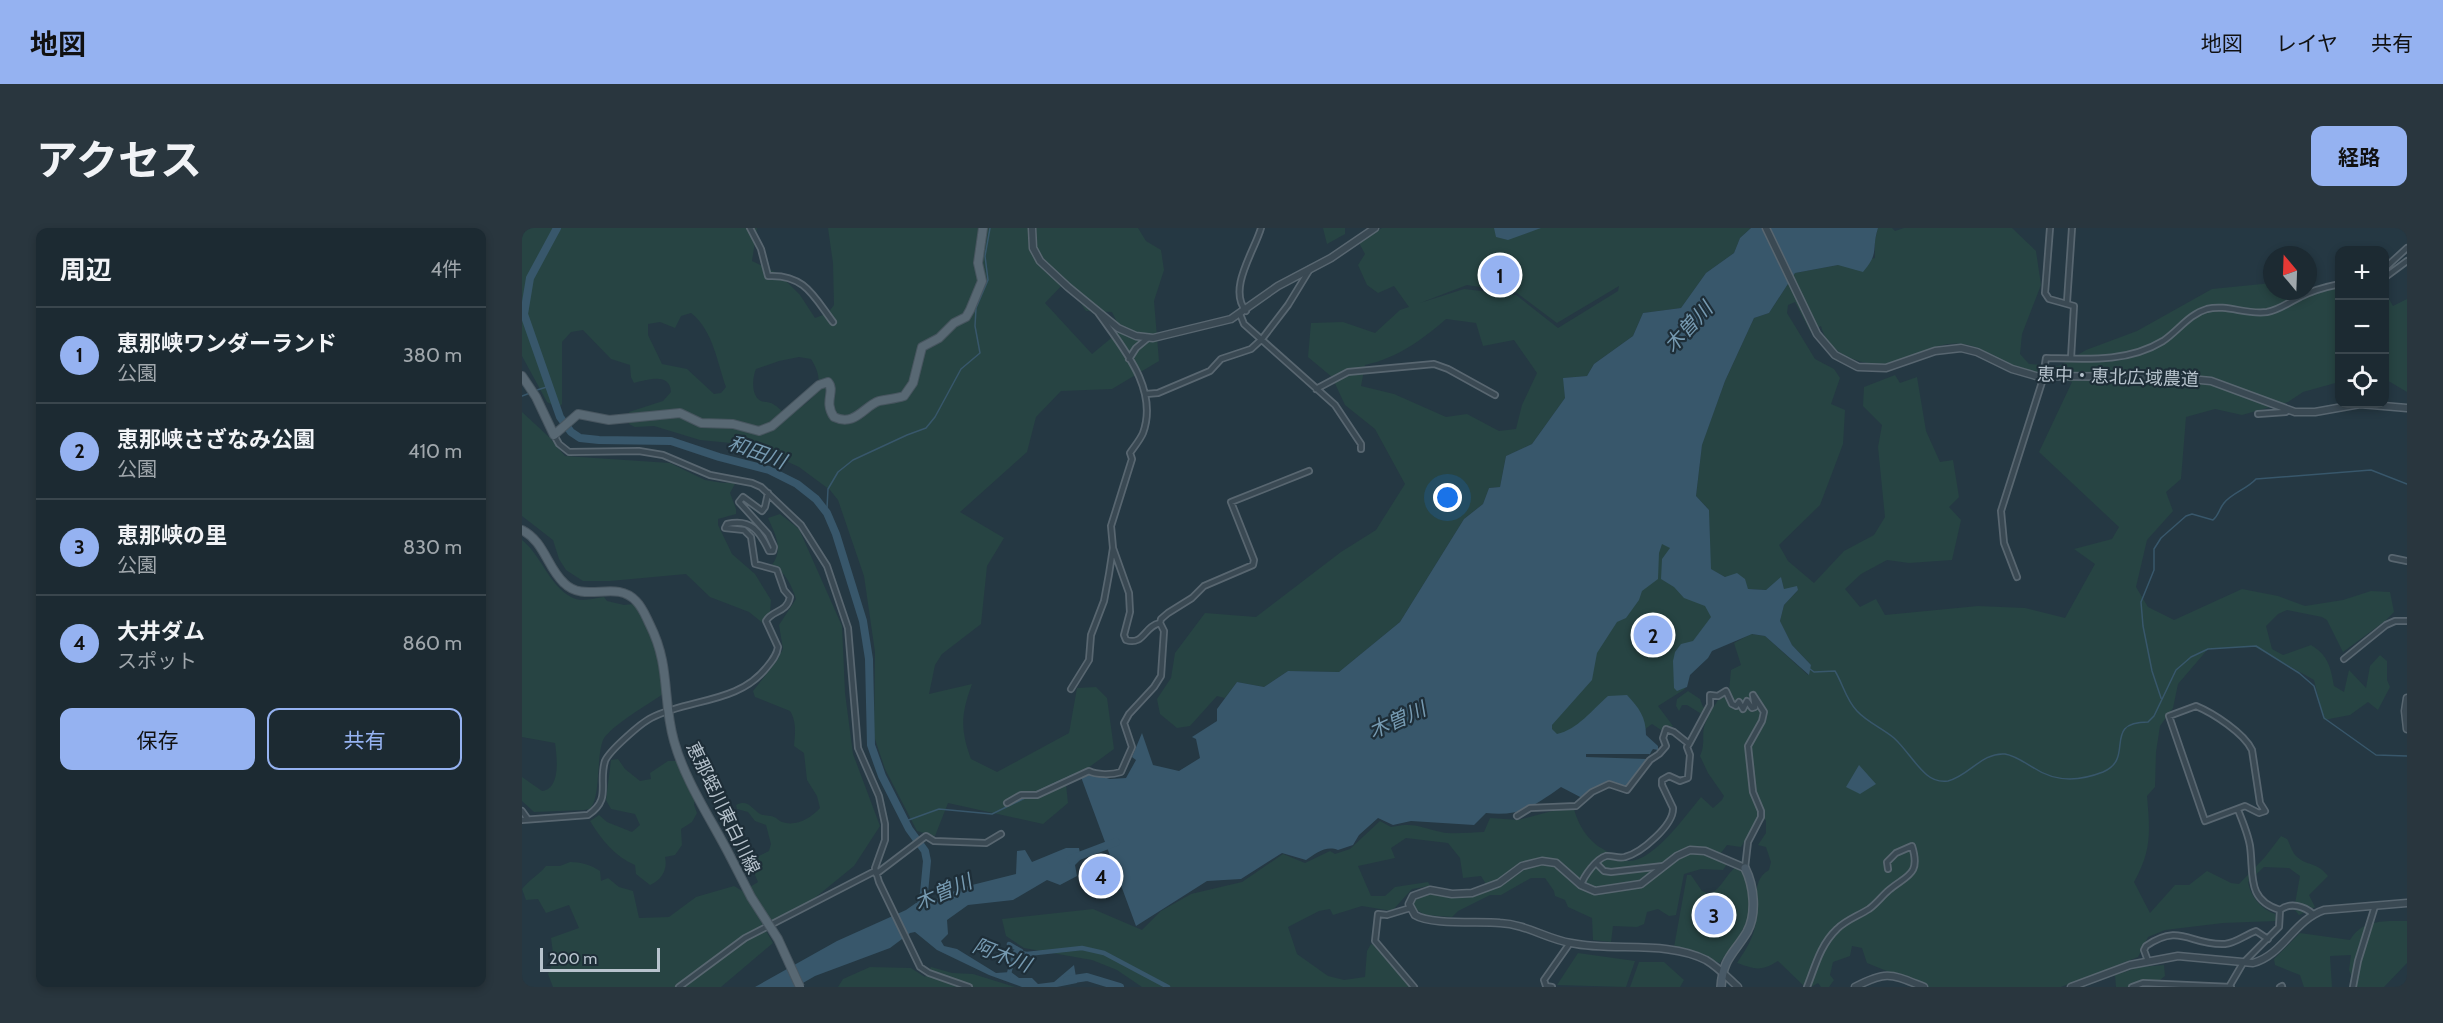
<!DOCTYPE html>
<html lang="ja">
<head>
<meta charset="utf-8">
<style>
  :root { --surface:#1c2a32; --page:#29363e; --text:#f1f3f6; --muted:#a0a7ac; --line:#3a464d; --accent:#95b2f1 }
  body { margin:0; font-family:Cabin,"Noto Sans JP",sans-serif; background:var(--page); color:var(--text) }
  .controls { position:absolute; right:18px; top:18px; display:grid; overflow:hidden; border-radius:12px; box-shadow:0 3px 9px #0003 }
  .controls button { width:54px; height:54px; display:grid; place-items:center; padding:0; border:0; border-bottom:2px solid var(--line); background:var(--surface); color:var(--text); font:30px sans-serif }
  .compass { position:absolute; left:1741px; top:18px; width:54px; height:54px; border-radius:50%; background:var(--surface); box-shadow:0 3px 9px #0003; rotate:341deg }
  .scale { position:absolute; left:18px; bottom:15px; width:120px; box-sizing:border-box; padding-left:6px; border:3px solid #b7c3cd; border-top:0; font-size:16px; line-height:21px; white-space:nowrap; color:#b7c3cd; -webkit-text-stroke:4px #1e2e38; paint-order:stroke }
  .you { position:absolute; left:926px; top:270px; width:21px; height:21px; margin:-15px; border:4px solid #fff; border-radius:50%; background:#1a73e8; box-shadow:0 0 0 9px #1a73e833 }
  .badge { display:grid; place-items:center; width:39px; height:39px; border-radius:50%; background:var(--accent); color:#111; font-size:20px; font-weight:700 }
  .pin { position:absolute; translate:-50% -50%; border:3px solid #fff; box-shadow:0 2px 6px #0006 }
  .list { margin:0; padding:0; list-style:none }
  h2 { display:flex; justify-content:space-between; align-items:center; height:78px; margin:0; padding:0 24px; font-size:26px }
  h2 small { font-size:20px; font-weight:400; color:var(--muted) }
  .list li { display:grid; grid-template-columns:39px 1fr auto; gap:18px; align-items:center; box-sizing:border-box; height:96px; padding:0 24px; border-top:2px solid var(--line) }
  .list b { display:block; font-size:22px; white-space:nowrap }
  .list p { margin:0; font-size:20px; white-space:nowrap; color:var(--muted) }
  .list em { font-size:20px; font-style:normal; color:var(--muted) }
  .actions { display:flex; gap:12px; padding:18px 24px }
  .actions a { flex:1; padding:14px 0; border:2px solid var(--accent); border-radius:12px; text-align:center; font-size:21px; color:var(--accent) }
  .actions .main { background:var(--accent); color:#111 }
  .icon { flex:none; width:33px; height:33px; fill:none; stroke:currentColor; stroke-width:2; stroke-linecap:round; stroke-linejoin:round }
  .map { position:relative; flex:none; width:1885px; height:759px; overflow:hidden; border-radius:12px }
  header { display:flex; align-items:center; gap:36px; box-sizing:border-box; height:84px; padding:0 30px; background:var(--accent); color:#111 }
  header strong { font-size:28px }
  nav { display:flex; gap:33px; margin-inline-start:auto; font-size:21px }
  .intro { display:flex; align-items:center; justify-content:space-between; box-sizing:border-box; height:144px; padding:0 36px }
  h1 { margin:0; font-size:42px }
  .button { padding:15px 27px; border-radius:12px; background:var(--accent); color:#111; font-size:21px; font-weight:700 }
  main { display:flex; gap:36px; padding:0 36px }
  aside { flex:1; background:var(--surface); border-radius:12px; box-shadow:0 3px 9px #0003 }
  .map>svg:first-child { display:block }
</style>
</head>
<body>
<header>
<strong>地図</strong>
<nav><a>地図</a><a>レイヤ</a><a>共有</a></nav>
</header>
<div class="intro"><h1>アクセス</h1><a class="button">経路</a></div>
<main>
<aside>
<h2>周辺<small>4件</small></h2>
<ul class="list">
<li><span class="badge">1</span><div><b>恵那峡ワンダーランド</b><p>公園</p></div><em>380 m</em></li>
<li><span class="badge">2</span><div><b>恵那峡さざなみ公園</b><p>公園</p></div><em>410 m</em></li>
<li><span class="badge">3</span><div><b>恵那峡の里</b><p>公園</p></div><em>830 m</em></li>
<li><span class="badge">4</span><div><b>大井ダム</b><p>スポット</p></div><em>860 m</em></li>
</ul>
<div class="actions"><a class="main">保存</a><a>共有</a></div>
</aside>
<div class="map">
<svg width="1885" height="759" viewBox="0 0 1885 759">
  <rect width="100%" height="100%" fill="#253843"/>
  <path fill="#274443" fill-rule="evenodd" d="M0,0H235L230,33L257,46L278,67L293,90L306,85L312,77L311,35L306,0H616L624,13L639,22L642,42L632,73L637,133L590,161L539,163L514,189L505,224L438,284L482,310L465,338L459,396L420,426L413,437L407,466L450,456C439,486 438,501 449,531L475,544L547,505L555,460L574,459L585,470L592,521L544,556L546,575L521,596L426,575L413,608L395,603L363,541L352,508L353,424L342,348L316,272L308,262L277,239L229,217L178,212L132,198L113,199L107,196V184L141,173L149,164C148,144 125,152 112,155L109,149L108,137L89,131L61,102L49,104L40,114V176L36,180L25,174L0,128ZM544,53L564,83L590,84L599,102L570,126L523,75ZM169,85C191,102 195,134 204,159L199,165L192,166L165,141L140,136L126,107V96L138,94L153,100L159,88ZM277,129L289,131C307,159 291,175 264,187C260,183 254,177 249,175C246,174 242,174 239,173C229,168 230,150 234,141L257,133Z
    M801,0H823V6L805,16Z
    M860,0H1229L1218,10L1212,25L1184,45L1159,80L1121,85L1111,108L1072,136L1065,148L1042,150L1043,170L1010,216L984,228L978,259L967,260L961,276L942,291L878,394L817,444L766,443L742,459L715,454L703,470L695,468L668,498L655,500L638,486L635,471L649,450L653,425L683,385L734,389L819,324L854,302L883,256L853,201L823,177L810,149L786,129L789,95L821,94L853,105L878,82L887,79L872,58L856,65L845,57L836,37L843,26L837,15ZM945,57L995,65L1035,95L1097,58L1096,63L1036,100L994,67L942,61L898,75ZM924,91L954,95L961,118L992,112L1015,145L1000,177L994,201L977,203L945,186L924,189L872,166L839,158L843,137C875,130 900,112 924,91Z
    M1356,0H1370L1373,3L1382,0H1490L1514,23L1519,57L1500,106L1498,126L1507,136L1537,138L1564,122L1615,103L1690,61L1750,55V63L1775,64L1817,60V154L1781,164L1766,174L1720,187L1693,181L1664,189L1659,251L1644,264L1651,283L1625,312L1614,359L1626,379L1652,392L1720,361L1756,368L1783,378L1821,372L1849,363L1868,364L1872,384L1863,393L1821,424L1805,392L1800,389L1765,382L1756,386L1744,398L1750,421L1761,427L1789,417C1806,427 1809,440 1812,458L1822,464L1827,442L1844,460L1848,438L1858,427L1865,433V452L1868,459L1856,482L1846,474L1828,487L1802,492L1792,452L1733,419L1686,421L1656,456L1651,480L1638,498L1634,524L1633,559L1625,568C1628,603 1630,622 1612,654L1628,685L1653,657H1667L1685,643L1709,655L1717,656L1743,629L1759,608L1765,611C1768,616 1770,624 1774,628C1786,639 1794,633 1806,648L1787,667L1793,679L1777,687L1772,681L1778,648L1767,640L1742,639L1726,654C1729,669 1739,681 1753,686L1754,693L1701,695L1643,702L1626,709L1616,729L1539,759H1404L1345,735L1340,720L1330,718L1328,728L1311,734L1308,747L1312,752L1307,759H1299L1296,755L1289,759H1283L1256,733C1238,744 1233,741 1215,735C1224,721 1232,710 1234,693C1237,674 1228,653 1247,642L1249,634L1244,619L1236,617L1244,605V592L1234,590L1231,599L1219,619L1205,617L1196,629L1205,636L1201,642L1179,641L1162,646L1154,687L1147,688L1136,681L1125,684L1122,696L1115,699L1091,698L1089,714L1071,712L1070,690L1046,679L1043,672L1033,668L1032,663L1023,650H1009L979,667H968L936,683L930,689L903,687L892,680L890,674C904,658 921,670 939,669C949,668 958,664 967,661L959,648L941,650L938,630L926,615L884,610L869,620L873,630L836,638L849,668H863L873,659L906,654L908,658L890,661L870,683L840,678L811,687L808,681L797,683L766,699L775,726L806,748L822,752L843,749L845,723L849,716C866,720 878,745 888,759H620L595,742L570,732L502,720L484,708L480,691L571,681L620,702L639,683L669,666L720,654L761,626L783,635L808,623L813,626L828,621L858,593L869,599C892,594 897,599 919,604C932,607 949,604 962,604L968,590L996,592L1034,582L1052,581C1056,597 1067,614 1081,621C1088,625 1099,633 1107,633C1132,633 1164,587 1179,569L1191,580L1200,572L1202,568L1186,545L1178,528C1185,513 1177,504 1186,490L1165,477H1160L1157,483L1154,478L1155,471L1166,463L1178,471L1181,479L1191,480L1196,472L1207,463L1209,442L1219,437L1212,415L1229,406L1243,408L1286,447L1289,437L1270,417L1258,393L1262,377L1276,362L1262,361L1259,350L1244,362L1226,361L1188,341L1187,282L1174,268L1180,216L1203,153L1232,90L1247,85L1273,45L1353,30V12ZM1273,74L1288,103L1299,98C1305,124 1335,137 1361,136C1389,135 1411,112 1441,116C1458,118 1472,129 1488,136C1507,144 1530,148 1550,154L1517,224L1597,299L1590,311L1552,321L1573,336L1543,390L1503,380L1456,378L1363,387L1354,371L1338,379L1323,361L1339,346L1365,332L1387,335L1430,332L1439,292L1427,279L1437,269L1431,232L1418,234L1404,203L1395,149L1378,155L1373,147L1342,159L1341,178L1360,197L1356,219L1363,289L1352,307L1322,323L1292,355L1266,333L1257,317L1298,277L1321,216L1323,182L1309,176L1318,150L1312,141L1293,131L1265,85L1266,77Z
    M1863,64L1871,78L1885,71V164L1863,151Z
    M0,184L27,209L43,228L148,235L183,252L201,255L214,254L208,265L214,281V286L196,291V297L210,326L233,346L249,372L248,385L242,396L227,384L188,369L164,346L88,353H61L44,342L37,331L31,312L0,288Z
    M258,286L277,301L320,398L323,465L331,526L358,598L332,638L289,673L249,693L228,659L236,654L227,633L247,623L249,616L244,597L233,593L226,584L215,581L214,577C226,571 229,580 238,586C242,588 248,587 252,589C255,590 257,593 260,594C274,599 289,590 298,580L295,568L285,552L282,525L272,518C273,506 275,494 268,483L233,469L231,463L254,434L261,421L257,397L274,371C269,356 264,345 250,337C262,321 253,306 246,290Z
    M1135,307L1154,316L1197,390L1156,435L1163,461L1136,478L1151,498L1142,504L1130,496L1122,502L1038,513L1022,499Z
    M0,312C19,327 27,357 49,369C59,375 72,370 82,369L85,373L102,377L111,376C132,401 137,435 141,466C127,476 88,498 81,512C74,530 79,569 68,581L62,582L12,584L0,573V549L20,563C39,561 35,529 33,515L0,509Z
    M96,531L103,541L118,553L129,551L128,545L146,533H155L173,570L172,577L175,585L170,594L159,601L160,617L153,627L143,629C146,641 140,652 128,657L114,646L113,637C93,629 79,611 68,593L77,587L85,594L110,604L118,597L113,586L89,581L84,572L89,532Z
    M48,634C59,634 69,637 78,643L79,653L86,650L97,659L111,663L117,690L147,689L174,669L212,658L222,664L251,715L199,759H31L26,746L32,732L29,710L57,700L47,677L24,685L16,671L4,672L0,661C9,650 17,647 24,638H38Z
    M1215,638C1225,650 1226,653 1227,668C1230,700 1213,711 1198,735L1152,719L1165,647H1169L1180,663L1188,666C1201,659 1203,647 1215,638Z
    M1885,693V735L1862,759H1834L1827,742L1829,727L1808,728L1810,759H1782L1778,747L1753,737L1752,731L1778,705L1828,712C1840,691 1863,693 1885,693Z
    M1056,725L1113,733L1104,759L1035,757Z
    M1117,734H1142L1162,752L1158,759H1108Z
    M1642,737L1643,748L1638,752L1608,756L1609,759H1594L1593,747L1618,739Z
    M348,739L389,740L403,749L409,739L430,745L451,746L493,759H316L321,751Z"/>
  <path fill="#38576b" d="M972,0H1019L986,12L974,9Z
    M1229,0H1356C1349,22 1358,24 1341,44L1316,37L1273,45L1247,85L1232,90L1203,153L1180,217L1174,268L1187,282L1189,341L1203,349L1215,345L1223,351L1226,361L1244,362L1259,349L1262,361L1275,358L1276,362L1262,377L1258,393L1270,417L1289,437L1287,447L1243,408L1230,406L1190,423L1186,430L1168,447L1165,459L1155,463L1152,460L1151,433L1153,424L1159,416L1171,413L1189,389L1183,378L1162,370L1152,359L1139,351L1140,331L1148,320L1140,316L1137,325L1136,351L1120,363L1117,372L1104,390L1095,394L1075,425L1070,452L1030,497V501L1035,506C1055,502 1071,481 1086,468L1105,467C1117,480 1124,489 1124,507L1136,518V522L1131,521L1129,524L1121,540L1106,560C1084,549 1081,558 1062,571L1039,559C1012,578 998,589 964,585L952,597L889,593L871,597L856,590L837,607L831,617L816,622C804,617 794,625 784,632L760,625L719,651L685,653L614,698L559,549L572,546L588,551L604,550L614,532L610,529L620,505L631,537L657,543L678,530L674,511L670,509L695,493V481L715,454L742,459L766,443L817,444L878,394L942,291L961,276L967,260L978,259L984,228L1010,216L1043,170L1041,150L1065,148L1072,136L1111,108L1121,85L1159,80L1184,45L1212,25L1218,10Z
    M1337,537L1354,556L1338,566L1324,559Z
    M544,620H557L559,631L553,637L555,648L538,657L525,652L491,672L446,677L425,692L426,706L419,713L422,718L435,721L474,745L489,744L497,750H510L516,756L532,754L552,737L555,755L535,759H500L467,747L415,722L393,704L388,705L368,720L293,748L274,759H233L315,713L384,682L394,675L414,671L442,659L494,646L495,623L503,622L510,634Z"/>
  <path fill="#253843" d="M1064,526H1128L1125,531L1064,529Z"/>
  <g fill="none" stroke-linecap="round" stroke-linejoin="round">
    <path stroke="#38576b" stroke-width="1.5" d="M15,162L28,158
      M0,168L8,165
      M302,282L305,280L306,261L316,244L331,232L385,207L404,200L413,189L439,141L458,125L453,98L454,80L466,52L463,28L468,0
      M1288,441L1292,444L1313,443C1321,456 1324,472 1335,483C1345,494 1360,500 1372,510C1384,521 1393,537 1405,547C1412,553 1418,554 1426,553C1447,548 1460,524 1483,526C1494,528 1503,535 1512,540C1533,554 1558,553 1581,544C1614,530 1579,494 1626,494L1632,488L1654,442L1669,429L1686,421L1734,418L1777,445L1792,458L1802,490L1854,527L1885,528
      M1639,470L1630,443L1621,398L1619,374L1632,342V321L1639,310L1664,288L1670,286L1691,292C1697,287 1697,281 1702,275C1710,265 1725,261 1734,251L1849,242L1885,256
      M512,565L551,547
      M384,595L381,594L417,581L470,586L505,569"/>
    <path stroke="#38576b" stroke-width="4.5" d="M487,716L499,723
      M486,749L493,724L505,726L560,720L582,725L646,759"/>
    <path stroke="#38576b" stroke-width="8" d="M35,0L8,50L2,86L38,189L49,204L58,210L77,212L149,213L197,229L247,242L275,256L294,271L305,285L314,306L341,393L347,431L349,517L360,548L387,601L403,623L405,633L402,665L397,683
      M549,631L594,614
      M545,752L565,749L598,759"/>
    <g stroke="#586670" stroke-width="8">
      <path id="minor" d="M228,0L239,21L246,48C283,46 292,69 311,94
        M1528,0L1523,65L1527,71L1552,78L1549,130
        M1862,41L1885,20
        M1862,50L1885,33
        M1545,74L1550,0
        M724,83C705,61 733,22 739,0
        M718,86L722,96L813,177L839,216V221
        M607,131L614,120L626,110
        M794,161L826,144L912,136L926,141L973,167
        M624,166L636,165L688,143L699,131L729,121L740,111L766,77L788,41
        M1736,186L1764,184L1767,182
        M32,207L37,216L47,224L117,223L141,227L188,247L230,255L239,259L279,297L305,338L326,400L336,520L357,568L363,596V612L353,640L357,654L398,739L407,745L447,759
        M591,320L607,365L608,384L602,407L604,412C622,418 622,398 638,395L639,391L646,385L670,370L682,358L731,337L732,332L709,274L787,243
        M1870,330L1885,333
        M1495,349L1482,315L1479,283L1520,154L1524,130C1563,131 1605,135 1641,113C1656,103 1667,86 1685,81C1705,76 1724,87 1745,84C1757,82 1767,74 1778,69C1791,62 1803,59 1818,56
        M1822,431L1864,397L1873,393H1885
        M549,461L567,432L569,407L582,373L587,346L591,320L589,298L610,231L608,225C612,219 618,212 621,205C637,161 601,120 577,86
        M1674,478C1691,485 1722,505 1730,522L1738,575L1743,583L1737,585L1723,578L1683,593L1647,488Z
        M1167,516L1188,477V467L1196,468L1204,463L1210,476L1214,478L1217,474L1221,481L1225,473L1230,480L1233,479L1231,467
        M485,575L499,567H515L567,543C574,547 590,547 599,544L610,519L602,495L607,486L632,459L639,448L642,403L638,395
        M1716,582C1721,594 1726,606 1728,618C1732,646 1724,672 1758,682C1768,674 1782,678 1791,686
        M0,583L5,590
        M995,588L1008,580L1054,578L1070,564L1087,556L1105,562L1128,532L1137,526L1144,518L1141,510L1144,501L1152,504L1167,516L1165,519L1168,527L1166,550L1158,553L1147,548L1140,552V557L1151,580C1152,597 1119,625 1103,629C1096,631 1090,627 1084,628C1074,631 1062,648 1059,657
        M0,592L66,587C90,571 76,556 83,533C87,523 119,495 129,490C168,470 216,476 245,439C250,433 255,427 256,419L244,393C250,382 265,385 268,369L262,362L255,342L233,336L229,309L222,302L203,300L205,296C229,290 238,304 247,323H251L252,319L246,306L217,274L221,269L240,283L243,279L246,265
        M1075,636L1082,643L1089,644L1141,638
        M1223,640L1226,614L1239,589V583L1231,564L1226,518L1240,493L1242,484L1231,467
        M354,646L404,608L412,613L464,615L479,606
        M888,680L865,687L856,686L853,713L892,759
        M1626,733L1622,722L1624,718C1659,694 1668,718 1703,716C1714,715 1723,707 1734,703L1746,711
        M157,759L223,710L353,643
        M1030,759L1024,758L1022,752L1048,715
        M1285,759C1293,739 1298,717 1315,701C1324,692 1336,688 1347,681C1354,676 1360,668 1367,662C1385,647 1399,647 1390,618L1374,625L1365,634L1366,641
        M1610,759L1621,755L1709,759
        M1707,759L1721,735L1757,699L1758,682
        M1758,759L1760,758
        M1831,759L1836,733L1853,678"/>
    </g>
    <g stroke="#586670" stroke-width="9">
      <path id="tertiary" d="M510,0L511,20L518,33L546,59L596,100L614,108L631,110L709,91L756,58L809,30L853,0
        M1244,0L1295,106L1313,127L1336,139L1364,140L1413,123L1439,120L1455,124L1490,141L1514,148L1647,149L1689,153L1773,184H1793L1838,176L1885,180
        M1885,470L1883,483L1885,501
        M1216,759C1206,750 1196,739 1184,732C1145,712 1091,724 1049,715C1024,711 1004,696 978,695C958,693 908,697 893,687L887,676L891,668L908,662L930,666L950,665L977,655L1000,638L1020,633L1034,635L1059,657L1073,663L1119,656L1155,628L1168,622L1183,623L1223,640
        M1333,759C1365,742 1369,746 1402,759
        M1549,759L1608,737L1656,728L1731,735C1761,727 1772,692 1802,682L1885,675"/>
    </g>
    <g stroke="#586670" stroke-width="10">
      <path id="secondary" d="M1199,759C1201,730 1211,727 1225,704C1235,686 1232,658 1223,640"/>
    </g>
    <g stroke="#47555f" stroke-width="10">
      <path id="primary" d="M0,148L14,169L32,207L56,186L87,192L158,185L179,195L211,196L237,203L250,198L297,157L306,154C314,163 301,173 312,189C333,199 342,178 357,173C365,171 373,171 382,168L391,155L400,119L417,110L432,95L444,89L448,82L460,53L456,35L461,0
        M0,302C22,313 25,339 42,355C63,376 94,351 114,373C121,380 124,389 128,397C149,439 140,471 152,513C163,553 189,591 208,628"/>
    </g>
    <use href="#minor" stroke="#3a4953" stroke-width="4.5"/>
    <use href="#tertiary" stroke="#3a4953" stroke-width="6"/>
    <use href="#secondary" stroke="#485966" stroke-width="7"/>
    <use href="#primary" stroke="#586873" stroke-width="8"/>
    <g stroke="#47555f" stroke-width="10" stroke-linecap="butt">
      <path id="primary-bridge" d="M208,628L229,669L256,711L278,759"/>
    </g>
    <use href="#primary-bridge" stroke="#586873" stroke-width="8"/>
  </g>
  <g text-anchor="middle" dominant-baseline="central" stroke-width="4.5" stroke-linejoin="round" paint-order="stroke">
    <g font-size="18" fill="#b7c3cd" stroke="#1e2e38">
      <text transform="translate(1596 149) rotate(2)">恵中・恵北広域農道</text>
      <text transform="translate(201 580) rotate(64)">恵那蛭川東白川線</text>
    </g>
    <g font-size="20" font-style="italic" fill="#769ab1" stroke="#1e2e38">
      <text transform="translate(1166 99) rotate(-47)">木曽川</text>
      <text transform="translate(235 224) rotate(20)">和田川</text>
      <text transform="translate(875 492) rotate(-24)">木曽川</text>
      <text transform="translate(421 664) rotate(-23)">木曽川</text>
      <text transform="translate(480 727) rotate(21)">阿木川</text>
    </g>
  </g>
</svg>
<div class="controls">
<button>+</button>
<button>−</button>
<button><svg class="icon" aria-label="locate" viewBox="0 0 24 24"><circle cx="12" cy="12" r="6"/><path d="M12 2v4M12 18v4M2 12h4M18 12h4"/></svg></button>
</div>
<svg class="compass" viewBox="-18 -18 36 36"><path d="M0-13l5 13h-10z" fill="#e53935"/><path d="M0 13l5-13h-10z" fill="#a0a7ac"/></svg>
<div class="scale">200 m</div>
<div class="you"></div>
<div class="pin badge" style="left:978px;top:47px">1</div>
<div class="pin badge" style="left:1131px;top:407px">2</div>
<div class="pin badge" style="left:1192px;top:687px">3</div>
<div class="pin badge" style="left:579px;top:648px">4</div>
</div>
</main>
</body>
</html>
